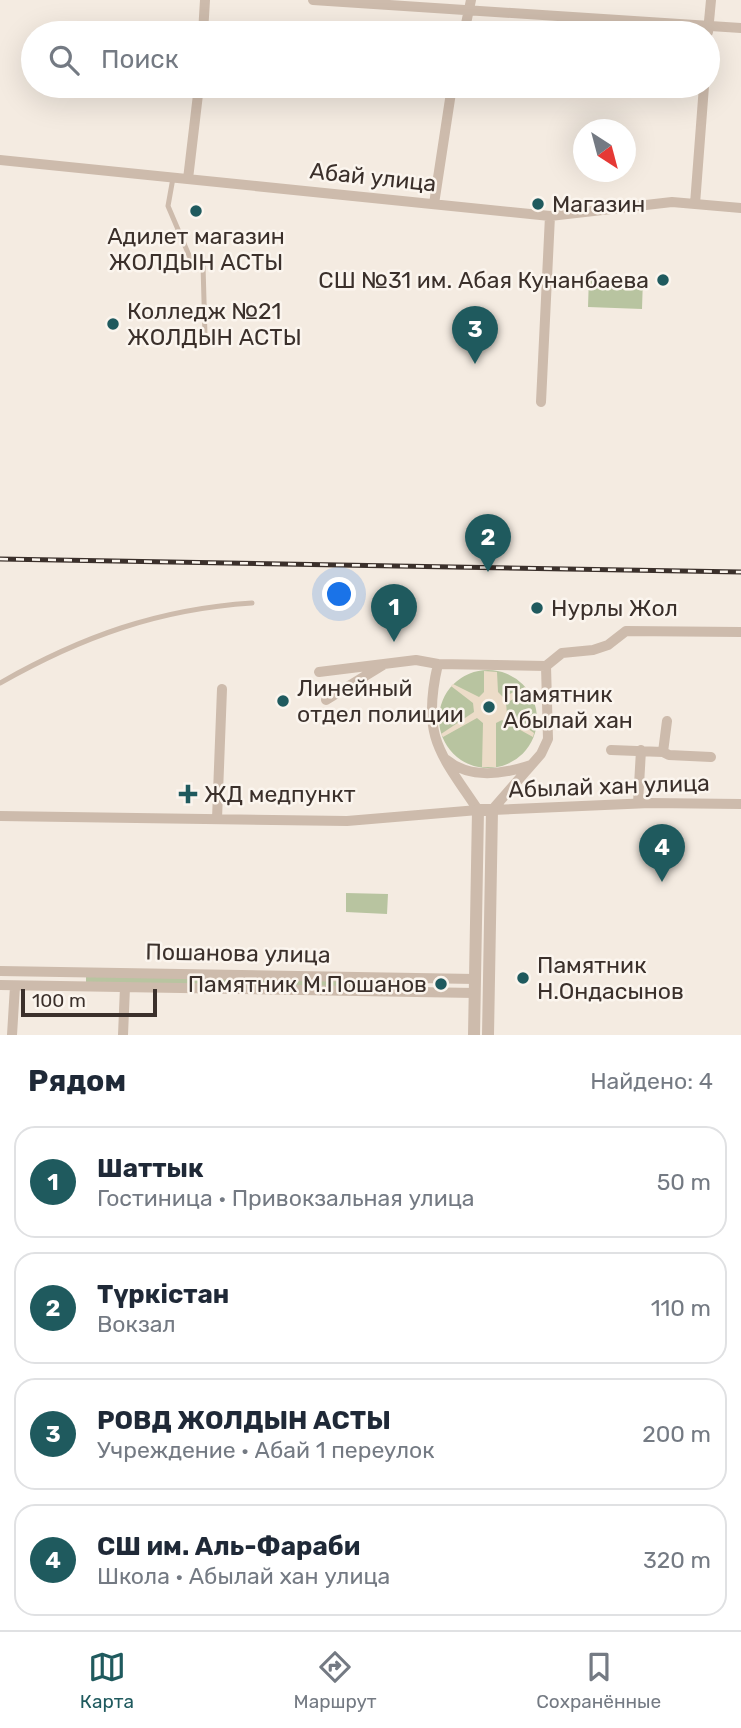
<!DOCTYPE html>
<html lang="ru">
<head>
<meta charset="utf-8">
<style>
  :root { --surface:#fff; --page:#f2f2f3; --text:#1f2937; --muted:#747a83; --line:#e0e1e3; --accent:#1f5a5e }
  body { margin:0; font-family:Rubik,sans-serif; background:var(--page); color:var(--text) }
  .compass { position:absolute; left:573px; top:119px; width:63px; height:63px; border-radius:50%; background:var(--surface); box-shadow:0 7px 28px #0002; rotate:144deg }
  .scale { position:absolute; left:21px; bottom:18px; width:136px; box-sizing:border-box; padding-left:7px; border:4px solid #3b302b; border-top:0; font-size:19px; line-height:24px; white-space:nowrap; color:#3b302b; -webkit-text-stroke:5px #fbf5ee; paint-order:stroke }
  .you { position:absolute; left:340px; top:595px; width:24px; height:24px; margin:-18px; border:5px solid #fff; border-radius:50%; background:#1a73e8; box-shadow:0 0 0 10px #1a73e833 }
  .badge { display:grid; place-items:center; width:46px; height:46px; border-radius:50%; background:var(--accent); color:#fff; font-size:23px; font-weight:700 }
  .pin { position:absolute; translate:-50% -58px; filter:drop-shadow(0 2px 4px #0008) }
  .pin::after { content:''; position:absolute; top:37px; width:24px; height:21px; background:inherit; clip-path:polygon(0 0,100% 0,50% 100%) }
  .list { margin:0; padding:0; list-style:none }
  h2 { display:flex; justify-content:space-between; align-items:center; height:91px; margin:0; padding:0 28px; font-size:30px }
  h2 small { font-size:23px; font-weight:400; color:var(--muted) }
  .list li { display:grid; grid-template-columns:46px 1fr auto; gap:21px; align-items:center; box-sizing:border-box; height:112px; margin:0 14px 14px; padding:0 14px; border:2px solid var(--line); border-radius:21px }
  .list b { display:block; font-size:26px; white-space:nowrap }
  .list p { margin:0; font-size:23px; white-space:nowrap; color:var(--muted) }
  .list em { font-size:23px; font-style:normal; color:var(--muted) }
  .icon { flex:none; width:38px; height:38px; fill:none; stroke:currentColor; stroke-width:2; stroke-linecap:round; stroke-linejoin:round }
  .map { position:relative; flex:none; width:741px; height:1035px; overflow:hidden }
  .search { position:absolute; background:var(--surface); box-shadow:0 7px 28px #0002; left:21px; right:21px; top:21px; height:77px; display:flex; align-items:center; gap:18px; box-sizing:border-box; padding:0 24px; border-radius:38px; color:var(--muted); font-size:26px }
  .sheet { height:595px; background:var(--surface) }
  nav { display:flex; justify-content:space-around; align-items:center; box-sizing:border-box; height:98px; border-top:2px solid var(--line); background:var(--surface); font-size:19px; color:var(--muted) }
  nav a { display:grid; justify-items:center; gap:4px }
  nav .on { color:var(--accent) }
  .map>svg:first-child { display:block }
</style>
</head>
<body>
<div class="map">
<svg width="741" height="1035" viewBox="0 0 741 1035">
  <rect width="100%" height="100%" fill="#f4ebe1"/>
  <path fill="#b8c4a0" d="M589,276L643,278L642,309L588,307Z
    M439 719a49 49 0 1 1 98 0a49 49 0 1 1-98 0Z
    M346,893L388,894L387,914L346,912Z
    M86,975L201,977V985L86,983Z
    M214,977L373,979V987L214,985Z"/>
  <path fill="#ecdcc8" d="M484,671L497,672L498,692L503,697L525,687L528,691L506,703L507,714L534,733L533,737L502,720L496,723V767H482L483,723L477,718L443,737L441,734L474,712L473,703L451,686L453,684L479,697L484,692Z"/>
  <g fill="none" stroke-linecap="round" stroke-linejoin="round">
    <path stroke="#cdbbac" stroke-width="5" d="M173,178L168,206L191,260L203,265L205,336
      M0,683C81,637 158,609 252,603"/>
    <path stroke="#cdbbac" stroke-width="10" d="M313,0L741,28
      M708,32L711,0
      M203,33L205,0
      M464,33L471,0
      M0,160L550,216L672,202L741,208
      M188,179L199,86
      M434,204L452,86
      M695,204L704,86
      M541,402L550,216
      M546,666L562,653L593,650L608,645L626,631L741,632
      M319,672L416,660L438,664
      M326,700L383,665
      M611,750L663,752L667,721
      M663,752L669,755L711,757
      M447,760C471,780 504,774 531,765
      M638,803L641,750
      M492,810L650,803L741,804
      M0,816L347,821L478,810C440,753 421,737 438,664L546,666L548,739L541,754L492,810
      M217,819L222,689
      M0,971L475,979
      M0,985L475,993
      M12,1035L15,986
      M123,1035L125,987"/>
    <path stroke="#cdbbac" stroke-width="12" d="M474,1035L478,810H492L488,1035"/>
    <g stroke="#3b302b" stroke-width="5">
      <path id="rail" d="M0,559L741,572"/>
    </g>
    <use href="#rail" stroke="#fbf5ee" stroke-width="2.5" stroke-dasharray="8" stroke-linecap="butt"/>
  </g>
  <g fill="#1f5a5e" stroke="#fbf5ee" stroke-width="2.5">
    <circle cx="538" cy="204" r="7"/>
    <circle cx="196" cy="211" r="7"/>
    <circle cx="663" cy="280" r="7"/>
    <circle cx="113" cy="324" r="7"/>
    <circle cx="537" cy="608" r="7"/>
    <circle cx="283" cy="701" r="7"/>
    <circle cx="489" cy="707" r="7"/>
    <path d="M184.5 783.5h7v7h7v7h-7v7h-7v-7h-7v-7h7z"/>
    <circle cx="523" cy="978" r="7"/>
    <circle cx="441" cy="984" r="7"/>
  </g>
  <g text-anchor="middle" dominant-baseline="central" stroke-width="5" stroke-linejoin="round" paint-order="stroke">
    <g font-size="23" fill="#3b302b" stroke="#fbf5ee">
      <text transform="translate(373 177) rotate(6)">Абай улица</text>
      <text transform="translate(609 786) rotate(-2)">Абылай хан улица</text>
      <text transform="translate(238 953) rotate(1)">Пошанова улица</text>
    </g>
    <g font-size="23" fill="#3b302b" stroke="#fbf5ee" text-anchor="start">
      <text x="552" y="204">Магазин</text>
      <text x="196" y="236" text-anchor="middle">Адилет магазин<tspan x="196" dy="26">ЖОЛДЫН АСТЫ</tspan></text>
      <text x="649" y="280" text-anchor="end">СШ №31 им. Абая Кунанбаева</text>
      <text x="127" y="311">Колледж №21<tspan x="127" dy="26">ЖОЛДЫН АСТЫ</tspan></text>
      <text x="551" y="608">Нурлы Жол</text>
      <text x="297" y="688">Линейный<tspan x="297" dy="26">отдел полиции</tspan></text>
      <text x="503" y="694">Памятник<tspan x="503" dy="26">Абылай хан</tspan></text>
      <text x="204" y="794">ЖД медпункт</text>
      <text x="537" y="965">Памятник<tspan x="537" dy="26">Н.Ондасынов</tspan></text>
      <text x="427" y="984" text-anchor="end">Памятник М.Пошанов</text>
    </g>
  </g>
</svg>
<svg class="compass" viewBox="-18 -18 36 36"><path d="M0-13l5 13h-10z" fill="#e53935"/><path d="M0 13l5-13h-10z" fill="#747a83"/></svg>
<div class="scale">100 m</div>
<div class="you"></div>
<div class="pin badge" style="left:394px;top:642px">1</div>
<div class="pin badge" style="left:488px;top:572px">2</div>
<div class="pin badge" style="left:475px;top:364px">3</div>
<div class="pin badge" style="left:662px;top:882px">4</div>
<div class="search"><svg class="icon" aria-label="search" viewBox="0 0 24 24"><circle cx="10" cy="10" r="6"/><path d="M15 15l6 6"/></svg>Поиск</div>
</div>
<section class="sheet">
<h2>Рядом<small>Найдено: 4</small></h2>
<ul class="list">
<li><span class="badge">1</span><div><b>Шаттык</b><p>Гостиница · Привокзальная улица</p></div><em>50 m</em></li>
<li><span class="badge">2</span><div><b>Түркістан</b><p>Вокзал</p></div><em>110 m</em></li>
<li><span class="badge">3</span><div><b>РОВД ЖОЛДЫН АСТЫ</b><p>Учреждение · Абай 1 переулок</p></div><em>200 m</em></li>
<li><span class="badge">4</span><div><b>СШ им. Аль-Фараби</b><p>Школа · Абылай хан улица</p></div><em>320 m</em></li>
</ul>
</section>
<nav>
<a class="on"><svg class="icon" aria-label="map" viewBox="0 0 24 24"><path d="M3 6l6-2 6 2 6-2v14l-6 2-6-2-6 2zM9 4v14M15 6v14"/></svg>Карта</a>
<a><svg class="icon" aria-label="directions" viewBox="0 0 24 24"><path d="M12 3l9 9-9 9-9-9zM9 14v-3h6M13 9l2 2-2 2"/></svg>Маршрут</a>
<a><svg class="icon" aria-label="saved" viewBox="0 0 24 24"><path d="M7 4h10v16l-5-4-5 4z"/></svg>Сохранённые</a>
</nav>
</body>
</html>
